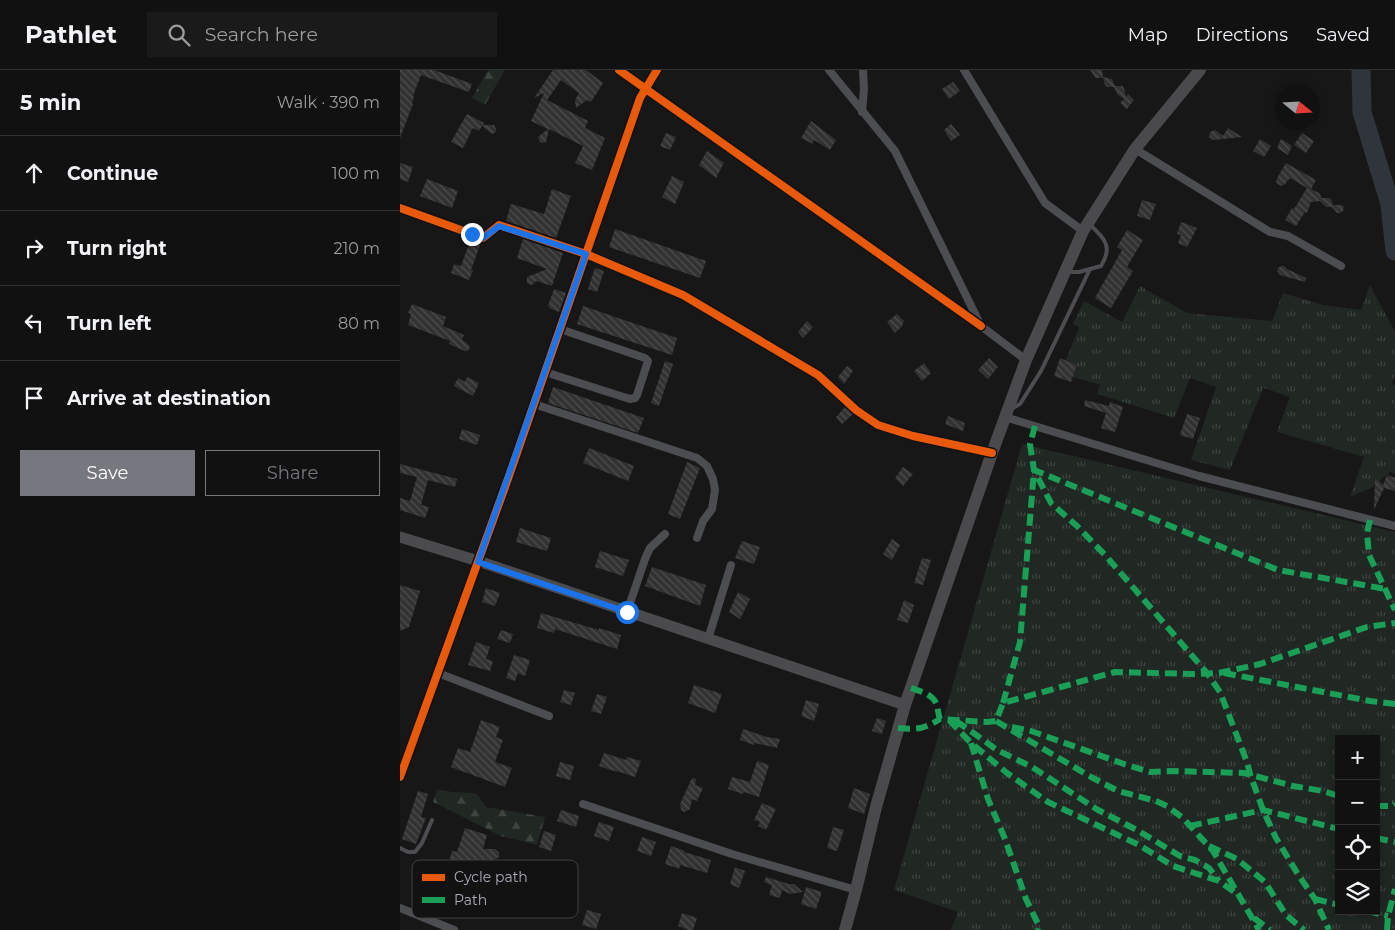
<!DOCTYPE html>
<html lang="en">
<head>
<meta charset="utf-8">
<style>
  :root { --surface:#111112; --page:#1a1a1b; --text:#f1f3f6; --muted:#9c9d9f; --line:#303132; --accent:#77787f }
  body { margin:0; font-family:Montserrat,sans-serif; background:var(--page); color:var(--text) }
  .controls { position:absolute; right:15px; bottom:15px; display:grid; overflow:hidden; border-radius:0px; box-shadow:0 2px 12px #0003 }
  .controls button { width:45px; height:45px; display:grid; place-items:center; padding:0; border:0; border-bottom:1px solid var(--line); background:var(--surface); color:var(--text); font:25px sans-serif }
  .compass { position:absolute; left:875px; top:15px; width:45px; height:45px; border-radius:50%; background:var(--surface); box-shadow:0 2px 12px #0003; rotate:108deg }
  .stop { position:absolute; width:15px; height:15px; margin:-11px; border:4px solid #1a73e8; border-radius:50%; background:#fff }
  .stop.end { background:#1a73e8; border-color:#fff; box-shadow:0 1px 5px #0008 }
  .list { margin:0; padding:0; list-style:none }
  h2 { display:flex; justify-content:space-between; align-items:center; height:65px; margin:0; padding:0 20px; font-size:21px }
  h2 small { font-size:16px; font-weight:400; color:var(--muted) }
  .list li { display:grid; grid-template-columns:32px 1fr auto; gap:15px; align-items:center; box-sizing:border-box; height:75px; padding:0 20px; border-top:1px solid var(--line) }
  .list b { display:block; font-size:19px; white-space:nowrap }
  .list em { font-size:16px; font-style:normal; color:var(--muted) }
  .actions { display:flex; gap:10px; padding:15px 20px }
  .actions a { flex:1; padding:11px 0; border:1px solid var(--accent); border-radius:0px; text-align:center; font-size:18px; color:var(--accent) }
  .actions .main { background:var(--accent); color:#fff }
  .icon { flex:none; width:28px; height:28px; fill:none; stroke:currentColor; stroke-width:2; stroke-linecap:round; stroke-linejoin:round }
  .map { position:relative; flex:none; width:995px; height:860px; overflow:hidden }
  header { display:flex; align-items:center; gap:30px; box-sizing:border-box; height:70px; padding:0 25px; background:var(--surface); border-bottom:1px solid var(--line) }
  header strong { font-size:24px }
  nav { display:flex; gap:28px; margin-inline-start:auto; font-size:18px }
  .search { width:350px; height:45px; background:var(--page); display:flex; align-items:center; gap:12px; box-sizing:border-box; padding:0 18px; border-radius:0px; color:var(--muted); font-size:19px }
  main { display:flex }
  aside { flex:1; background:var(--surface) }
  .map>svg:first-child { display:block }
</style>
</head>
<body>
<header>
<strong>Pathlet</strong>
<div class="search"><svg class="icon" aria-label="search" viewBox="0 0 24 24"><circle cx="10" cy="10" r="6"/><path d="M15 15l6 6"/></svg>Search here</div>
<nav><a>Map</a><a>Directions</a><a>Saved</a></nav>
</header>
<main>
<aside>
<h2>5 min<small>Walk · 390 m</small></h2>
<ul class="list">
<li><svg class="icon" aria-label="ahead" viewBox="0 0 24 24"><path d="M12 20V5M6 11l6-6 6 6"/></svg><div><b>Continue</b></div><em>100 m</em></li>
<li><svg class="icon" aria-label="right" viewBox="0 0 24 24"><path d="M7 20v-9h11M14 6l5 5-5 5"/></svg><div><b>Turn right</b></div><em>210 m</em></li>
<li><svg class="icon" aria-label="left" viewBox="0 0 24 24"><path d="M17 20v-9H6M10 6l-5 5 5 5"/></svg><div><b>Turn left</b></div><em>80 m</em></li>
<li><svg class="icon" aria-label="arrive" viewBox="0 0 24 24"><path d="M6 21V4h12l-3 4 3 4H6"/></svg><div><b>Arrive at destination</b></div></li>
</ul>
<div class="actions"><a class="main">Save</a><a>Share</a></div>
</aside>
<div class="map">
<svg width="995" height="860" viewBox="0 0 995 860">
  <defs>
    <pattern id="grass-tufts" width="24" height="20" patternUnits="userSpaceOnUse" patternTransform="scale(1.25)"><rect width="24" height="20" fill="#212723"/><path d="M3 7l-1-3M5 7V3M7 7l1-3M15 17l-1-3M17 17v-4M19 17l1-3" fill="none" stroke="#3f4441"/></pattern>
    <pattern id="forest-firs" width="22" height="20" patternUnits="userSpaceOnUse" patternTransform="scale(1.25)"><rect width="22" height="20" fill="#212723"/><path d="M5 1l3.5 6h-7zM16 11l3.5 6h-7z" fill="#3f4441"/></pattern>
    <pattern id="building-back-hatch" width="6" height="6" patternUnits="userSpaceOnUse" patternTransform="scale(1.25)"><rect width="6" height="6" fill="#323233"/><path d="M-1 5l2 2M0 0l6 6M5-1l2 2" fill="none" stroke="#4d4d4e"/></pattern>
  </defs>
  <rect width="100%" height="100%" fill="#171718"/>
  <path fill="url(#grass-tufts)" fill-rule="evenodd" d="M970,215L995,262V304L992,313L995,316V403L990,402L971,418L950,427L964,387L877,362L890,327L863,318L830,400L791,390L816,317L790,308L774,348L697,324L700,315L673,307L677,295L666,290L679,257L673,254L684,231L722,252L740,216L787,243L872,251L883,223L923,235L961,240Z
    M622,374L995,462V860H551L558,842L494,820ZM939,669H976V841H939Z"/>
  <path fill="url(#forest-firs)" d="M88,0H105L85,35L72,28Z
    M37,719C52,724 62,721 77,724L86,737L145,747L137,775L101,766L33,732Z"/>
  <g fill="none" stroke-linecap="round" stroke-linejoin="round">
    <path stroke="#30353c" stroke-width="19" d="M961,0L962,42L990,134L995,181"/>
  </g>
  <path fill="url(#building-back-hatch)" d="M0,0H34L72,14L69,22L21,5L13,26H14L12,34H13L0,68Z
    M153,0H186L203,13L191,32L187,30L176,38L175,30L179,23L161,10L147,30L188,51L185,58L205,68L192,100L175,93L183,76L149,59L146,72L142,73L140,72L138,67L148,59L131,51L144,23L134,28Z
    M690,0H702L703,7L712,9L715,16H722L724,18L726,27L728,24L734,30L727,39L720,33L724,29L717,24L714,17H707L705,15L703,8H696Z
    M553,12L560,21L549,29L542,19Z
    M67,44L84,53L83,55H94L96,59V62L92,64L82,56L79,61L73,58L63,78L51,72Z
    M411,51L436,70L430,80L414,70L413,74L401,68Z
    M551,54L560,65L551,71L544,60Z
    M828,58L842,67L813,70L809,67L810,62L815,60L823,66Z
    M266,63L276,67L270,80L260,76Z
    M902,63L914,71L906,83L894,75Z
    M860,69L871,76L864,87L853,81Z
    M881,69L892,76L888,85L877,78Z
    M307,81L324,93L316,108L299,95Z
    M0,93L13,97L8,112L0,109Z
    M886,93L916,110L911,119L919,123L922,128H928L931,129L933,135H942L944,137L943,141L940,143H937L932,137H926L920,131L911,132L907,143L905,142L896,156L885,150L892,138L894,139L907,118L890,108L884,115L881,116L878,114L876,112L877,108Z
    M272,106L284,112L275,134L262,127Z
    M27,109L58,121L52,138L20,126Z
    M152,119L171,126L156,168L106,151L111,134L144,144Z
    M742,130L756,134L750,150L737,146Z
    M781,152L797,158L787,177L778,173L781,165L777,164Z
    M215,159L306,191L300,208L209,177Z
    M727,160L743,170L727,197L733,201L711,238L695,228L722,180L717,177Z
    M123,169L163,183L152,216L136,211L132,215L127,213V207L147,199L117,188Z
    M70,171L80,175L71,200H73L69,210L51,203L54,194L61,196Z
    M881,196H884L887,199L906,208L905,212L880,205L877,201L878,198Z
    M195,198L204,201L197,222L188,219Z
    M154,219L166,223L159,242L149,238L150,237L148,236Z
    M12,234L46,247L43,256L64,265L62,270L68,274L70,278L67,281H65L49,274L50,271L8,255L11,244L8,243Z
    M183,236L277,268L272,285L177,254Z
    M497,244L504,251L502,256L495,263L487,252Z
    M407,251L413,257L403,268L398,262Z
    M589,288L598,297L588,309L578,300Z
    M660,288L677,295L671,312L654,306Z
    M265,291L273,294L259,336L251,333Z
    M524,293L531,303L522,311L514,301Z
    M447,296L453,301L444,314L438,307Z
    M67,307L79,313L73,326L54,316L58,308L65,312Z
    M153,317L244,348L238,363L148,333Z
    M685,330L709,336L710,332L723,337L715,362L701,358L706,343L684,336Z
    M445,337L453,344L442,354L436,347Z
    M787,344L800,348L793,369L780,365Z
    M548,346L565,353L563,361L545,354Z
    M62,359L80,365L77,375L59,369Z
    M189,378L234,396L228,411L183,393Z
    M287,392L300,398L280,449L268,444Z
    M0,394L57,409L55,417L28,410L21,435L29,437L25,448L0,440V428L10,431L17,407L0,403Z
    M503,397L513,404L503,416L495,408Z
    M987,405L995,408V421L984,418L974,440L975,408L983,415Z
    M120,458L151,468L147,481L116,472Z
    M492,469L500,475L492,490L483,484Z
    M342,471L360,477L354,494L335,488Z
    M200,481L229,490L223,506L195,497Z
    M522,488L531,490L523,515L514,513Z
    M252,497L306,515L300,536L245,516Z
    M0,515L20,521L9,557L0,561Z
    M86,518L100,523L95,536L82,532Z
    M338,522L350,529L340,549L329,542Z
    M504,530L514,535L508,553L497,550Z
    M141,543L199,560V558L221,565L217,579L155,559L154,563L137,558Z
    M101,560L113,564L110,573L97,569Z
    M76,572L90,577L86,589L93,591L90,601L68,595Z
    M114,585L130,590L125,606L118,603L115,611L106,608Z
    M294,615L322,624L315,643L288,633Z
    M164,620L175,623L171,635L160,632Z
    M197,624L207,627L201,644L191,641Z
    M406,630L419,634L414,651L401,646Z
    M477,648L486,651L482,664L472,661Z
    M81,650L100,657L96,667L103,670L95,692L112,698L105,717L51,697L58,678L70,682Z
    M343,659L367,667L380,669L377,678L355,673L354,675L340,670Z
    M204,683L226,690L227,687L241,691L235,707L217,701V702L199,696Z
    M357,691L369,695L359,727L344,722L343,724L328,719L332,707L350,712Z
    M160,692L174,696L170,710L156,706Z
    M292,708L296,709L295,715L303,718L297,731L292,729L290,739L287,741L284,742L281,740L280,734Z
    M454,718L470,724L464,744L448,738Z
    M18,721L28,724L21,747L26,748L16,774L2,769Z
    M362,733L376,739L366,760L358,756L360,752L354,750Z
    M161,740L179,746L176,757L157,751Z
    M199,752L214,757L209,771L194,766Z
    M433,757L444,760L437,781L427,778Z
    M65,758L87,765L83,779H95L99,782V787L96,789L69,797L88,803L84,815L96,818L97,822L94,826H90L56,815L52,829L44,827L53,800L47,798L52,781L57,782Z
    M144,761L156,765L151,781L139,777Z
    M242,767L256,772L251,786L237,781Z
    M271,776L285,781L284,782L311,790L307,803L280,795L279,799L265,794Z
    M335,797L345,801L339,818L330,814Z
    M366,807L389,814H394L403,822L390,824L382,820L380,828L369,825L372,815L364,812Z
    M406,817L422,822L416,839L401,834Z
    M187,840L201,844L196,859L182,855Z
    M282,843L297,848L293,860H289L278,856Z"/>
  <g fill="none" stroke-linecap="round" stroke-linejoin="round">
    <path stroke="#4c4d50" stroke-width="4" d="M667,202H679L701,196C713,177 705,168 689,154
      M613,338L620,334L641,301L690,199
      M0,778L8,782H15L22,773L32,750"/>
    <path stroke="#4c4d50" stroke-width="8" d="M219,0L581,256
      M429,0L495,81L581,256L626,290
      M564,0L645,133L683,161
      M462,42L464,19L463,0
      M735,79L870,162L888,166L941,196
      M0,138L83,168L99,155L186,184L283,225L418,305L456,340L478,355L513,366L592,383
      M145,302L230,329L235,328L237,325L248,291L245,288L160,259
      M134,334L297,388L307,396L313,409L315,420L312,439L303,451L297,468
      M605,347L799,406L995,456
      M227,542L245,489L250,478L265,464
      M308,569L331,495
      M38,603L149,646
      M0,707L109,406L240,28L257,0
      M183,734L332,784L456,820
      M0,838L54,860"/>
    <path stroke="#4b4b4e" stroke-width="11" d="M0,467L78,491L505,635"/>
    <path stroke="#4a4a4c" stroke-width="12" d="M445,860L456,820L476,737L505,635L592,383L626,290L683,161L735,79L800,0"/>
    <path stroke="#1a9f57" stroke-width="6" stroke-dasharray="12 6" stroke-linecap="butt" d="M635,356L630,374L634,400L651,433L677,456L706,486L807,603L820,622L847,692L850,704L863,740L876,768L899,806L915,829L929,860
      M970,450L967,463L969,485L995,540
      M824,603L970,631L995,634
      M511,618C519,621 532,624 536,633C538,637 538,644 540,649L587,652L596,651L603,633L715,602L793,604L819,603L860,594L967,557L995,553
      M603,633L620,572L634,400L878,500L986,519
      M549,650L571,673L607,703L648,732L739,775L773,796L819,811L837,824
      M556,651L572,662L597,680L632,697L698,740L737,760L780,786L795,790L809,798L819,811
      M596,651L691,707L718,721L756,731L767,736L783,748L813,781L859,860
      M612,657L631,661L724,694L750,702L773,701L844,703L893,716L923,721L939,726
      M498,658C517,660 524,659 540,649
      M571,673L588,729L605,769L626,829L639,856L638,860
      M976,736H992L995,734
      M790,756L863,740L939,759
      M976,768L995,772
      M809,776L837,789L865,812L886,845L904,860
      M915,829L939,835
      M967,841L988,846
      M854,848L870,860
      M987,860L988,846L995,819"/>
    <g stroke="#121213" stroke-width="11">
      <path id="cycleway" d="M219,0L581,256
        M0,138L83,168L99,155L186,184L283,225L418,305L456,340L478,355L513,366L592,383
        M0,707L109,406L240,28L257,0"/>
    </g>
    <use href="#cycleway" stroke="#e8590c" stroke-width="8"/>
  </g>
  <g fill="none" stroke-linecap="round" stroke-linejoin="round">
    <path stroke="#1a73e8" stroke-width="6" d="M72,164L83,168L99,156L186,184L78,492L227,542"/>
  </g>
  <rect x="12" y="790" width="166" height="58" rx="8" fill="#121213" stroke="#404044" stroke-width="1"/>
  <rect x="22" y="804" width="23" height="7" fill="#e8590c"/>
  <rect x="22" y="827" width="23" height="6" fill="#1a9f57"/>
  <g font-size="14" fill="#aaacb7">
    <text x="54" y="812">Cycle path</text>
    <text x="54" y="835">Path</text>
  </g>
</svg>
<div class="controls">
<button>+</button>
<button>−</button>
<button><svg class="icon" aria-label="locate" viewBox="0 0 24 24"><circle cx="12" cy="12" r="6"/><path d="M12 2v4M12 18v4M2 12h4M18 12h4"/></svg></button>
<button><svg class="icon" aria-label="layers" viewBox="0 0 24 24"><path d="M12 4l9 5-9 5-9-5zM3 14l9 5 9-5"/></svg></button>
</div>
<svg class="compass" viewBox="-18 -18 36 36"><path d="M0-13l5 13h-10z" fill="#e53935"/><path d="M0 13l5-13h-10z" fill="#9c9d9f"/></svg>
<div class="stop" style="left:227px;top:542px"></div>
<div class="stop end" style="left:72px;top:164px"></div>
</div>
</main>
</body>
</html>
